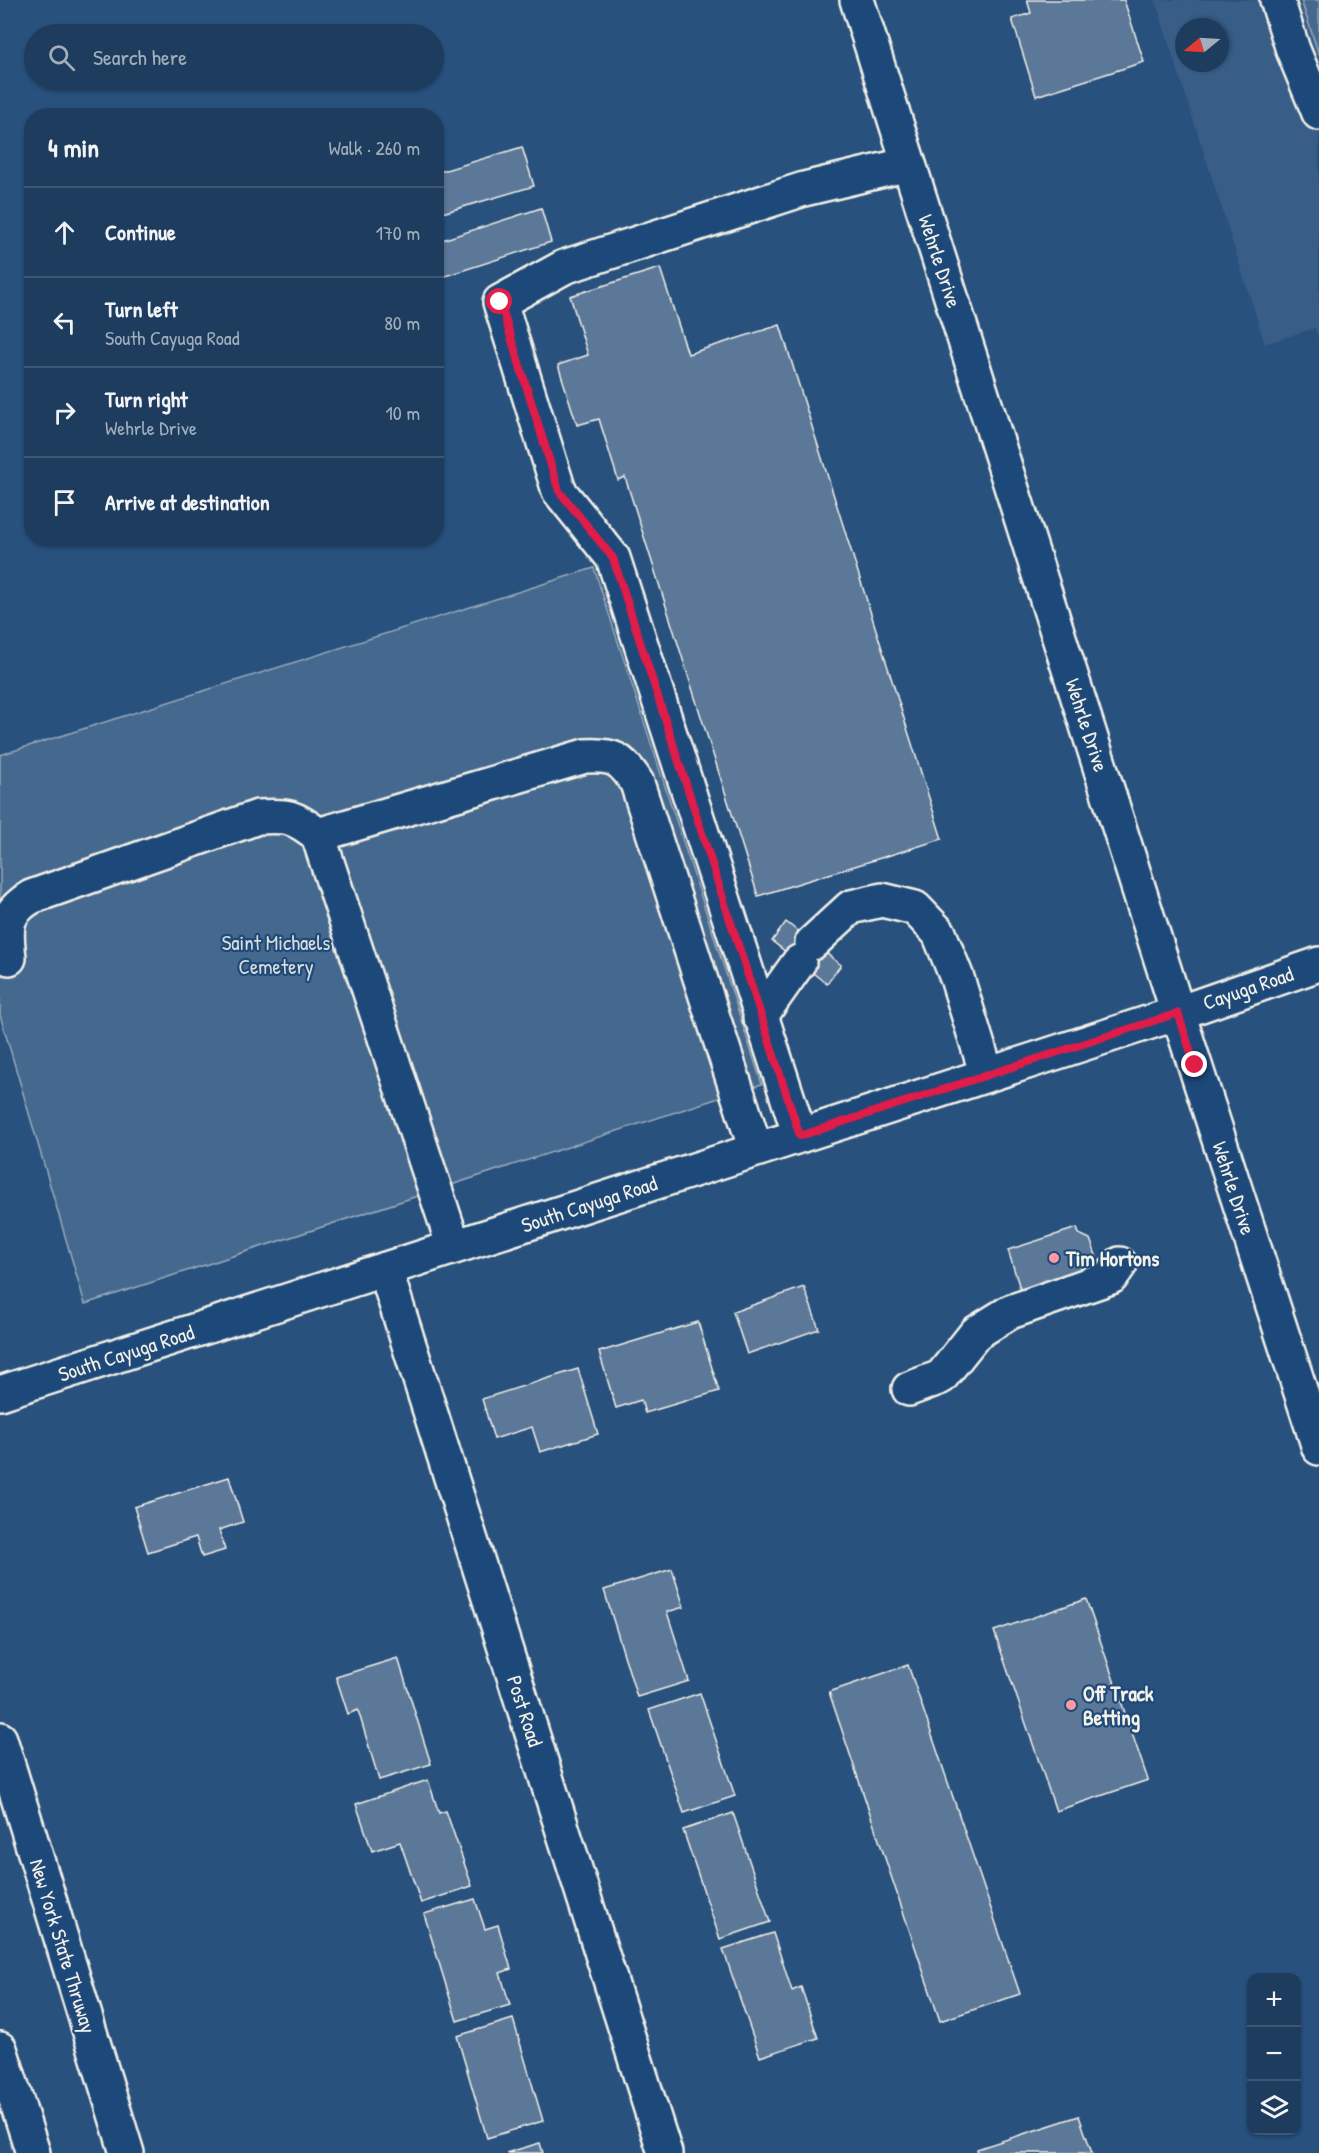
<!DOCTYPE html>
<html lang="en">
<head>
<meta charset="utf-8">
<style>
  :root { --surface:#1e3d5e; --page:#2b4867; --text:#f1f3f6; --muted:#a1aebc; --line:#3c5673 }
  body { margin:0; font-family:"Patrick Hand",sans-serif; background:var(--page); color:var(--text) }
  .controls { position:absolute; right:18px; bottom:18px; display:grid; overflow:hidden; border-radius:12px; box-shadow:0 2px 4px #0004 }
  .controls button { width:54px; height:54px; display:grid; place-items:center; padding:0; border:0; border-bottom:2px solid var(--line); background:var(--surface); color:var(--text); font:30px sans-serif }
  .compass { position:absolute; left:1175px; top:18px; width:54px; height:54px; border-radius:50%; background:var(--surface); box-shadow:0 2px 4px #0004; rotate:252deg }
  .stop { position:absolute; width:18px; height:18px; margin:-14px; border:4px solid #e11d48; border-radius:50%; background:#fff }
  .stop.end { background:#e11d48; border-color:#fff; box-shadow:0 2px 6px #0008 }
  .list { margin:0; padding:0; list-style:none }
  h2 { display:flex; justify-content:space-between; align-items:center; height:78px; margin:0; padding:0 24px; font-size:26px }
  h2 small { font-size:20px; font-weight:400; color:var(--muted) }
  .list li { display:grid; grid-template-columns:39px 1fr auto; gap:18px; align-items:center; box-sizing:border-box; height:90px; padding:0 24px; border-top:2px solid var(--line) }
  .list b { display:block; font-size:22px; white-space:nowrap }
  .list p { margin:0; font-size:20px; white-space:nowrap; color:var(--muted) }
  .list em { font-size:20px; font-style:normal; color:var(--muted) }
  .icon { flex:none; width:33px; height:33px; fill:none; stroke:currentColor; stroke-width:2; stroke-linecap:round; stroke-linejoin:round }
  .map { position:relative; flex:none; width:1319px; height:2153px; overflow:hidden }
  .search { position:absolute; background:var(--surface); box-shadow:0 2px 4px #0004; left:24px; top:24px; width:420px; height:66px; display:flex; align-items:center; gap:15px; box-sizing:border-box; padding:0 21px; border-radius:33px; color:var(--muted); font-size:22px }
  .panel { position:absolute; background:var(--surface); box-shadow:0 2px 4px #0004; left:24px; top:108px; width:420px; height:438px; border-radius:24px }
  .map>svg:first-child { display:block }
</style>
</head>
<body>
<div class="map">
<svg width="1319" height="2153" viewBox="0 0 1319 2153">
  <rect width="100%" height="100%" fill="#28517e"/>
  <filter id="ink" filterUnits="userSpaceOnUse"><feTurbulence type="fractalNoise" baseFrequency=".0167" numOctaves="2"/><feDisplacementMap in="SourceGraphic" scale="12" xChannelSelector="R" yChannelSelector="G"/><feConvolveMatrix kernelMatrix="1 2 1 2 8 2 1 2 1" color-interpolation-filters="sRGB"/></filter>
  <g filter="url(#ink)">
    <path fill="#375d86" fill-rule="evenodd" d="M1155,0H1319V341L1315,328L1265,344ZM1184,27H1220V63H1184Z"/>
    <path fill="#45688e" stroke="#9cacbb" stroke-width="1.5" d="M1301,0H1319V55Z
      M594,568L762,1084L85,1304L0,1015V755Z"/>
    <path fill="#5b7899" stroke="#f4f1e8" stroke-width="1.5" d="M1027,0H1124L1144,62L1036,96L1012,19L1031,13Z
      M522,147L534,186L439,214L436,206V173Z
      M541,208L551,242L436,279V242Z
      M660,268L688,354L780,325L942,839L758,896L625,477L618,480L599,419L577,425L558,365L588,355L570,296Z
      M786,922L841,965L827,984L772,941Z
      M1077,1228L1079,1234L1090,1239L1100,1266L1023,1298L1008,1250Z
      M804,1287L819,1329L747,1354L733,1312Z
      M698,1322L719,1391L645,1413L641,1400L616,1408L599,1352Z
      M578,1369L598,1434L540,1452L532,1427L494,1439L482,1399Z
      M229,1477L243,1522L219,1530L225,1550L202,1557L196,1537L148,1552L134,1507Z
      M672,1569L684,1607L667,1612L689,1681L637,1697L604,1590Z
      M1086,1599L1148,1780L1056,1811L994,1631Z
      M398,1658L431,1764L379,1780L358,1710L348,1714L336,1677Z
      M908,1665L1020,1994L940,2021L829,1692Z
      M700,1693L735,1796L684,1813L649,1710Z
      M428,1780L439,1813L446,1811L472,1886L421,1903L400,1842L372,1851L356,1804Z
      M733,1813L770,1922L720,1939L683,1830Z
      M475,1899L485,1929L498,1925L511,1969L500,1973L510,2005L457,2021L424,1914Z
      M773,1933L792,1991L801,1987L818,2038L760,2057L723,1949Z
      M513,2019L543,2121L487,2138L457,2036Z
      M1079,2116L1092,2153H978L977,2149Z
      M540,2143L543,2153H506Z"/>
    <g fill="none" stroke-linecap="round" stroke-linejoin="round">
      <g stroke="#f4f1e8" stroke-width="38">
        <path id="minor" d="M857,0L1178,1013L1319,1448
          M1277,0L1293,50L1319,113
          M318,835L585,756C614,754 622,759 637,783L756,1150
          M812,943L851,907L882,900L915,908L939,933L957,978L987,1075
          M9,958C6,928 3,914 31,897L258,817C287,815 294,816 318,835L454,1247
          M760,1017L799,962
          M800,1136L613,558L559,491L500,302L564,267L804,189L909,164
          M385,1269L665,2153
          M909,1389L941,1377L976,1333L1010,1312L1111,1277L1120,1264
          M0,1393L756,1150L1178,1013"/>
      </g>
      <g stroke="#f4f1e8" stroke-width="38">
        <path id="major" d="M1178,1013L1319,964"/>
      </g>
      <g stroke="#f4f1e8" stroke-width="38">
        <path id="highway" d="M0,1739L127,2153
          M0,2049L33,2153"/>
      </g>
      <use href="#minor" stroke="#1f4a7a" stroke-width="33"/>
      <use href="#major" stroke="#1f4a7a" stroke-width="33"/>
      <use href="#highway" stroke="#1f4a7a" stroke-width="33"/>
    </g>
  </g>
  <g fill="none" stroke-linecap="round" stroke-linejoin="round" filter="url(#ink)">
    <path stroke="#e11d48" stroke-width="8" d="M500,302L559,491L613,558L800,1136L1178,1013L1195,1065"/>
  </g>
  <g fill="#ff9aa2" stroke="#1f4a7a" stroke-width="2">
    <circle cx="1054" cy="1258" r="6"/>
    <circle cx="1071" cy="1705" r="6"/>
  </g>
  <g text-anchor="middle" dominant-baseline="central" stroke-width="4.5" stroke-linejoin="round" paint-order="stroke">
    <g font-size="21" fill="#f4f1e8" stroke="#1f4a7a">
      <text transform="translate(940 261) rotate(72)">Wehrle Drive</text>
      <text transform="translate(1087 725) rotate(72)">Wehrle Drive</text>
      <text transform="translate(1248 988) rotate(-19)">Cayuga Road</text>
      <text transform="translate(1234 1188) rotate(72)">Wehrle Drive</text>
      <text transform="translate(589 1204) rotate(-18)">South Cayuga Road</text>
      <text transform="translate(126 1353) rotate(-18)">South Cayuga Road</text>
      <text transform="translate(525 1711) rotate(72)">Post Road</text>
      <text transform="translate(63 1946) rotate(73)">New York State Thruway</text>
    </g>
    <g font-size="21" fill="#dadcda" stroke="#1f4a7a">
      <text x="276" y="942">Saint Michaels<tspan x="276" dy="24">Cemetery</tspan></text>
    </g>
    <g font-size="21" font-weight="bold" fill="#f4f1e8" stroke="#1f4a7a" text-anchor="start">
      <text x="1066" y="1258">Tim Hortons</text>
      <text x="1083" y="1693">Off Track<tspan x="1083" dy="24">Betting</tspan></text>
    </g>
  </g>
</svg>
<div class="controls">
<button>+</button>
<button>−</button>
<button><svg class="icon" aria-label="layers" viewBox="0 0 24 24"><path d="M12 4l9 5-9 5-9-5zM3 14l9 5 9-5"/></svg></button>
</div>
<svg class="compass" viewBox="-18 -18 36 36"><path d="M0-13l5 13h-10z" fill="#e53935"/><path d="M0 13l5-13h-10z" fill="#a1aebc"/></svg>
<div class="stop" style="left:500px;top:302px"></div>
<div class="stop end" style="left:1195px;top:1065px"></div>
<div class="search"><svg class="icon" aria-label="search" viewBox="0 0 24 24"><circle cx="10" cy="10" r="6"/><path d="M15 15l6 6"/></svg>Search here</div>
<section class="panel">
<h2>4 min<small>Walk · 260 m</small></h2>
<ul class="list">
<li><svg class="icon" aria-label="ahead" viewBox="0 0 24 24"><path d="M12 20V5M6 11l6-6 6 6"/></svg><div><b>Continue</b></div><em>170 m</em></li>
<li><svg class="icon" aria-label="left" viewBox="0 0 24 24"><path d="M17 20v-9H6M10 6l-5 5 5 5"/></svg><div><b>Turn left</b><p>South Cayuga Road</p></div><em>80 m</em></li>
<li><svg class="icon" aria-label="right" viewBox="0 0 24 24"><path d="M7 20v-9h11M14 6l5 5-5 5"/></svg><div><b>Turn right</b><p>Wehrle Drive</p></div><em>10 m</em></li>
<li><svg class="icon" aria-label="arrive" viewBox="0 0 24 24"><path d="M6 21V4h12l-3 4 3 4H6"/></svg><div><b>Arrive at destination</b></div></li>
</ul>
</section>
</div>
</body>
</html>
